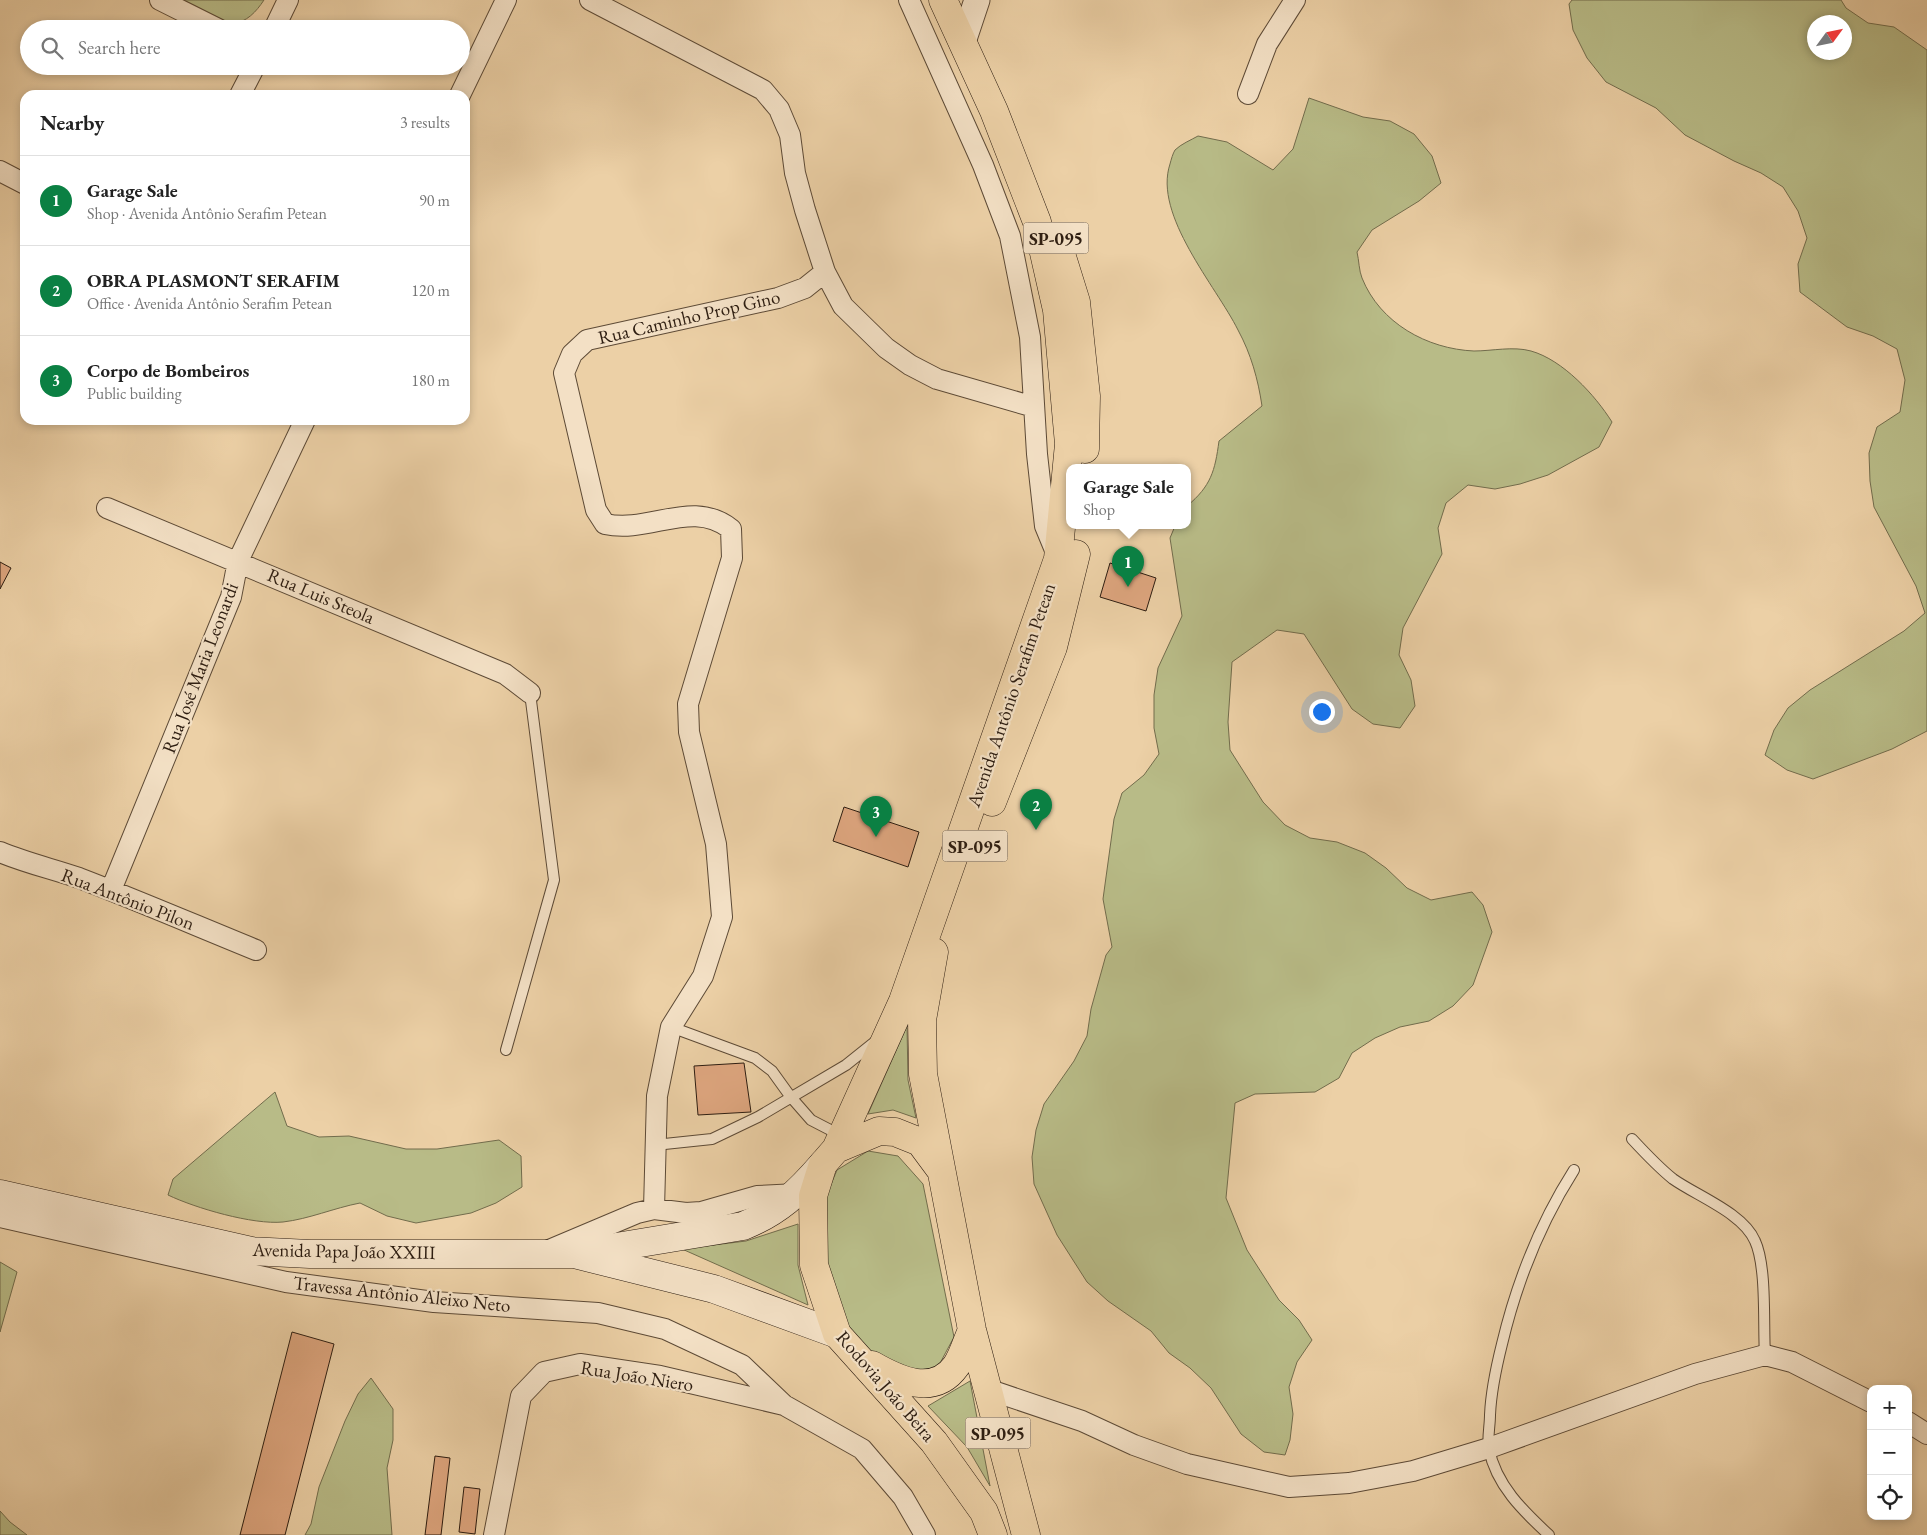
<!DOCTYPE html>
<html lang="en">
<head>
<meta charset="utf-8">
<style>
  :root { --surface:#fff; --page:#f6f6f6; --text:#222; --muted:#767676; --line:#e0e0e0; --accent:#0b8043 }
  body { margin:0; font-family:"EB Garamond",serif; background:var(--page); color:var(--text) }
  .controls { position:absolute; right:15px; bottom:15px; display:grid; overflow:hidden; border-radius:10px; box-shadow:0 2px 8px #0003 }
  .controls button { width:45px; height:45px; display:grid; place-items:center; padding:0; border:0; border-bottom:1px solid var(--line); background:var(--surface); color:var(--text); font:25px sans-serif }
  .compass { position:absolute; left:1807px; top:15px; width:45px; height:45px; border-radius:50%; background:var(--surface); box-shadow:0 2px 8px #0003; rotate:57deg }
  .you { position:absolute; left:1321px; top:711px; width:18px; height:18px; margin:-12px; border:4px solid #fff; border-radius:50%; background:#1a73e8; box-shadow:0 0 0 8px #1a73e833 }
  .badge { display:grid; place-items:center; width:32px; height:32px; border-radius:50%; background:var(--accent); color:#fff; font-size:16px; font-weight:700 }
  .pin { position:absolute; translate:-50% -41px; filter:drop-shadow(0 1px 2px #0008) }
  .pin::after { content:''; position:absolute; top:26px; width:18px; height:15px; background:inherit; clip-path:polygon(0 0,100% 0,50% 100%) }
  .popup { position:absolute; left:1066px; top:464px; width:125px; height:65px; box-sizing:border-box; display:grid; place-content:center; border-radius:10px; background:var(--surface); filter:drop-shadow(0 1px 4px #0005); font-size:16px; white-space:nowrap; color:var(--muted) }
  .popup b { font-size:19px; color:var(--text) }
  .popup::after { content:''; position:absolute; left:50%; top:100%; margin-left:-10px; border:10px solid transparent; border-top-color:var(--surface) }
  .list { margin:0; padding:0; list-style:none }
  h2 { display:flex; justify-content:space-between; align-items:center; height:65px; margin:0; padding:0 20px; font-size:21px }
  h2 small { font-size:16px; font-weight:400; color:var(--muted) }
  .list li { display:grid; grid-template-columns:32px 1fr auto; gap:15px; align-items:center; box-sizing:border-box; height:90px; padding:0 20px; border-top:1px solid var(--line) }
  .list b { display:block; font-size:19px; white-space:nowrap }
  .list p { margin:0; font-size:16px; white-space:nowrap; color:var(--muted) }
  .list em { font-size:16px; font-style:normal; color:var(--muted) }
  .icon { flex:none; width:28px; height:28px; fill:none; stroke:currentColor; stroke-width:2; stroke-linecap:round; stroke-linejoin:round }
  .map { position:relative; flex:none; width:1927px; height:1535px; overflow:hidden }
  .search { position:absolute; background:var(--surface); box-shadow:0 2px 8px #0003; left:20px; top:20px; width:450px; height:55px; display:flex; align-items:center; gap:12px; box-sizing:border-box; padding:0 18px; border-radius:28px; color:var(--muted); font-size:19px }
  .panel { position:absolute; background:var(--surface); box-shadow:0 2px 8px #0003; left:20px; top:90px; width:450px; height:335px; border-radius:15px }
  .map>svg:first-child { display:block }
</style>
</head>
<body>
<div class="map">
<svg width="1927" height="1535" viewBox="0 0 1927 1535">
  <rect width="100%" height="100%" fill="#ecd0a6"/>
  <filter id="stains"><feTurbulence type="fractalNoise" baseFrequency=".004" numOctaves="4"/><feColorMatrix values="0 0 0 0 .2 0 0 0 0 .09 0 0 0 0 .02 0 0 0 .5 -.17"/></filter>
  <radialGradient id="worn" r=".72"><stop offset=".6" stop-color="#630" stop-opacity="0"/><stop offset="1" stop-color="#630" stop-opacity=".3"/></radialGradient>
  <path fill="#b8bb87" stroke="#726c4c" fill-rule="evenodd" d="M184,0H264C256,12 247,22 232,24Z
    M1572,0H1841L1846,8L1868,23L1894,27L1927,50V731L1892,749L1813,779L1787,770L1765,755L1774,730L1788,708L1810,690L1904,631L1925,613L1916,586L1874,507L1870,481L1869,453L1877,427L1900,412L1905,380L1897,349L1873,336L1847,327L1800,292L1798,264L1807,238L1798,211L1783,187L1761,173L1734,161L1685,135L1656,108L1606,82L1587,58L1573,30L1569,4ZM1844,22V52H1814V22Z
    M1309,98L1363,117L1390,121L1414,134L1432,156L1441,183L1419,201L1372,230L1357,252C1359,260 1359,271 1362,278C1380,323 1427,349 1474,351C1492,351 1513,346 1531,351C1563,360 1595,395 1612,422L1599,447L1548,475L1520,484L1495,489L1468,485L1446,503L1438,528L1442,554L1403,628L1399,655L1411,680L1415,706L1400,728L1373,724L1352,709L1304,634L1277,630L1232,662L1228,722L1230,750L1263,802L1285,825L1310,838L1337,842L1365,853L1386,868L1407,888L1431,900L1472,892L1483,905L1492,932L1473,985L1453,1006L1429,1021L1400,1027L1375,1038L1352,1053L1339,1078L1315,1092L1255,1094L1235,1103L1226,1198L1247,1250L1279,1300L1299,1320L1312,1340L1297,1362L1289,1387L1293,1414L1290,1440L1285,1455L1264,1452L1241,1434L1211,1388L1190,1368L1169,1353L1151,1331L1108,1301L1087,1282L1057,1235L1034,1184L1032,1157L1036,1130L1044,1104L1074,1061L1087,1036L1091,1009L1106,955L1112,947L1103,899L1114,819L1122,793L1144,775L1159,754L1154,728V695L1158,668L1182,616L1170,538L1175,526H1187V506C1211,486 1215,471 1219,441L1262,406C1258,379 1251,354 1238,330C1216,286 1153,215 1170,164C1171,160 1173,153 1175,150C1181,144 1191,140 1198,136L1227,142L1273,170L1293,149Z
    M907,1026L908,1080L916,1118L893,1110L868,1114Z
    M275,1092L287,1126L319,1137L349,1136L406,1149H437L499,1140L521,1156L522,1187L496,1203L471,1213L416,1223L387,1216L360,1203C334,1208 309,1219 283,1222C253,1225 195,1208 168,1195L173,1179Z
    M868,1151L898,1156L923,1184L954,1337L939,1365L915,1381L887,1374L838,1317L819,1260L822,1206L837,1170Z
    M798,1224V1265L808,1305L682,1249L746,1241Z
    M0,1262L17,1272L0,1332Z
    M371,1378L393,1409V1440L387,1468L392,1535H305L311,1524L319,1487L345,1421L358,1394Z
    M970,1381L990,1486L967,1447L928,1406Z
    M0,1511L10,1522L27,1535H0Z"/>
  <path fill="#dea67f" stroke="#2d1d11" d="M0,562L11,568L0,589Z
    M1110,563L1156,578L1146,611L1100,597Z
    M844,807L919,832L908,867L833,841Z
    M744,1063L751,1112L698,1115L694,1066Z
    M292,1332L334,1344L285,1535H240Z
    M435,1456L450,1458L441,1535H425Z
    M464,1487L480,1489L475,1534L459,1532Z"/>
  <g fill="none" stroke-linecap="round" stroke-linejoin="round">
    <g stroke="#5d4a36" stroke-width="12">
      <path id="service" d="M671,1027L755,1058L772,1071L790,1096L811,1120L840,1135
        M506,1050L554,880L530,693
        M1632,1139C1645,1153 1658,1167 1673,1179C1697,1196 1743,1213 1755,1241C1767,1267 1763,1325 1765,1355
        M655,1145L712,1139L758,1117L846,1065L876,1041
        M1549,1535C1523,1511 1496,1485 1489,1449C1487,1439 1490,1426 1490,1415C1491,1391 1496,1368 1502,1344C1517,1281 1539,1225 1574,1170"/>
    </g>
    <g stroke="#5d4a36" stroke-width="22">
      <path id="minor" d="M160,0L218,29
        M590,0L763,90L779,109L790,135L795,173L805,210L825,272L843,306L886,348L910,365L937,379L1034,407
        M909,0L983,165L1010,236L1030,337L1037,454L1045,526L1057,555
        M274,29L288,0
        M1248,94L1267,44L1295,0
        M240,95L255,66
        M460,95L506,0
        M0,171L25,184
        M107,508L505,674L530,693
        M0,852C26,863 53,869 79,878C139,901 197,926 256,950
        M111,890L231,597L238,561L305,420
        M654,1209L686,1213L701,1212L757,1196L797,1194
        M0,1217L286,1282L434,1302L598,1313L665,1329L742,1365L784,1405L862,1449L903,1497L925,1535
        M547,1251L637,1213L654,1209L657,1096L671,1027L703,976L722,917L716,844L689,732L688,704L732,558L731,529C692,498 650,534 605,524L596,510L564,373L572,354L587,340L778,298L805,288L825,272
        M987,1389L1082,1421L1134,1445L1187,1464L1289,1487L1349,1483L1413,1471L1489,1448L1695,1374L1765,1355L1792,1362L1871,1402
        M1908,1422L1927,1434
        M494,1535L521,1396L544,1372L580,1364L660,1376L784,1405"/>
    </g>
    <g stroke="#5d4a36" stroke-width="27">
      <path id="tertiary" d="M963,42L977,0"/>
    </g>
    <g stroke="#2d1d11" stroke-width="29">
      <path id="secondary" d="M0,1194L251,1251L310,1254H574L714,1289L837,1334
        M586,1252L743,1226C778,1212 798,1193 823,1164"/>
    </g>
    <g stroke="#2d1d11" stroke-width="29">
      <path id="primary" d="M1062,257L1076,302L1086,396L1085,449
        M992,802L1053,647L1076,554
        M934,952L922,1020L923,1074L972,1330L1026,1535
        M836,1149L903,1001L1058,559L1069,444L1057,310L1037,222L994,111L943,0
        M940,1169L920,1142L895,1132L879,1131L836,1149L823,1164L813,1196L814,1265L837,1334L934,1442L984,1512L993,1535
        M872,1365C898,1380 934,1397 956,1366C963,1356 967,1341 972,1330"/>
    </g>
    <use href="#service" stroke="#f3e0c5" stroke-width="10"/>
    <use href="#minor" stroke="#f3e0c5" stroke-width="20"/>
    <use href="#tertiary" stroke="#f3e0c5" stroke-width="25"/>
    <use href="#secondary" stroke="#f3e0c5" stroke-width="28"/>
    <use href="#primary" stroke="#ecd0a6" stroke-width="28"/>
  </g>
  <g text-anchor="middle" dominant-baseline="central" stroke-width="4.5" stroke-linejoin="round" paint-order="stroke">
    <g fill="#f3e0c5" stroke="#685847" stroke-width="1">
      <rect x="1023.5" y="222.5" width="65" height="31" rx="4"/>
      <rect x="942.5" y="830.5" width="65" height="31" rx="4"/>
      <rect x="965.5" y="1417.5" width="65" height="31" rx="4"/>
    </g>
    <g font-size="18" font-weight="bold" fill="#2d1d11">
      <text x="1056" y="238">SP-095</text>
      <text x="975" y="846">SP-095</text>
      <text x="998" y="1433">SP-095</text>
    </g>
    <g font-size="19" fill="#2d1d11" stroke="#f3e0c5">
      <text transform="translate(689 317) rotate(-13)">Rua Caminho Prop Gino</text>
      <text transform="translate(321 596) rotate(23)">Rua Luis Steola</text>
      <text transform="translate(200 668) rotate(-69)">Rua José Maria Leonardi</text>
      <text transform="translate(1011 695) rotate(-71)">Avenida Antônio Serafim Petean</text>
      <text transform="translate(128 899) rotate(21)">Rua Antônio Pilon</text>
      <text transform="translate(344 1251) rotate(1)">Avenida Papa João XXIII</text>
      <text transform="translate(402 1294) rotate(6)">Travessa Antônio Aleixo Neto</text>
      <text transform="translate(637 1376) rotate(9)">Rua João Niero</text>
      <text transform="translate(886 1386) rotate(49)">Rodovia João Beira</text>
    </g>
  </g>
  <rect width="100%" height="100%" filter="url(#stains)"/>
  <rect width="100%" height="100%" fill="url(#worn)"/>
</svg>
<div class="controls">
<button>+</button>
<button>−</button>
<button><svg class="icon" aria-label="locate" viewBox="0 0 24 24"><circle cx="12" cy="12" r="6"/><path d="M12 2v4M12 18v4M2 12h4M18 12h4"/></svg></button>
</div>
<svg class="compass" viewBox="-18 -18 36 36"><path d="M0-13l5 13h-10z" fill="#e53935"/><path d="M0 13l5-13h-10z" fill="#767676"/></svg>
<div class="you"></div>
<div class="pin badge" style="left:1128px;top:587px">1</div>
<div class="popup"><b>Garage Sale</b>Shop</div>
<div class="pin badge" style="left:1036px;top:830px">2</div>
<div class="pin badge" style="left:876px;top:837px">3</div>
<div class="search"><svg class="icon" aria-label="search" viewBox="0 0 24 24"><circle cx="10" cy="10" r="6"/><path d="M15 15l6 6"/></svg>Search here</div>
<section class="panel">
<h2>Nearby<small>3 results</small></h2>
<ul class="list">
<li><span class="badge">1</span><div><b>Garage Sale</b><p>Shop · Avenida Antônio Serafim Petean</p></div><em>90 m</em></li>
<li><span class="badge">2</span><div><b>OBRA PLASMONT SERAFIM</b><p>Office · Avenida Antônio Serafim Petean</p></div><em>120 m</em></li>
<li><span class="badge">3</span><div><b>Corpo de Bombeiros</b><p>Public building</p></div><em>180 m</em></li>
</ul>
</section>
</div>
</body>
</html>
